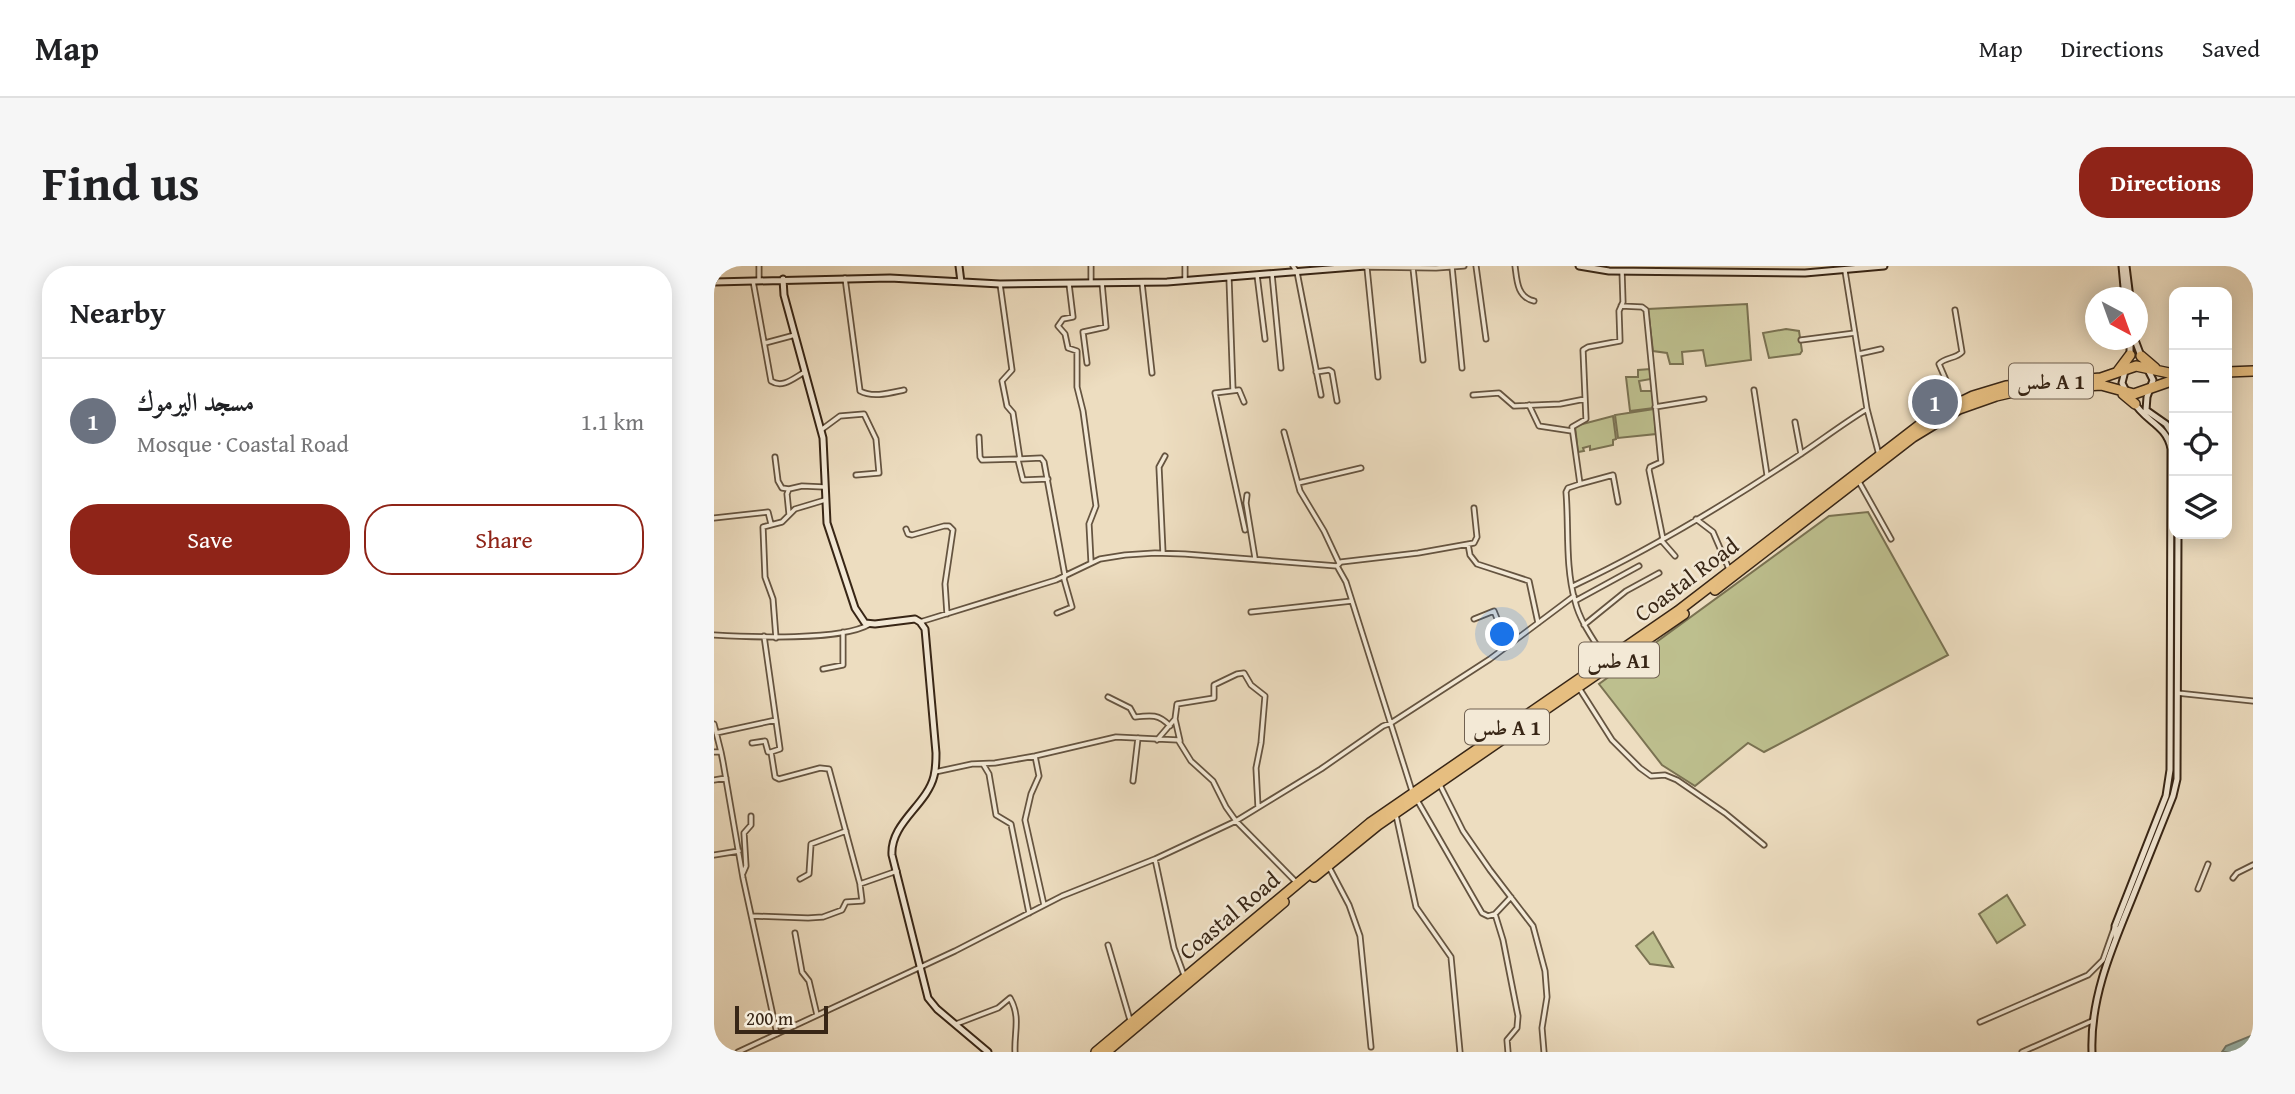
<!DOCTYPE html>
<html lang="en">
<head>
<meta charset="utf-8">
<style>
  :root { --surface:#fff; --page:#f6f6f6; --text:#202124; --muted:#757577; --line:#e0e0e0; --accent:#8f2418 }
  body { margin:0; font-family:"Gentium Book Plus",Amiri,serif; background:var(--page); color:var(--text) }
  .controls { position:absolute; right:21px; top:21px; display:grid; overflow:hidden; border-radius:14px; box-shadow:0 4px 18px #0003 }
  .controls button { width:63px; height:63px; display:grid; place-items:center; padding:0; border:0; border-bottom:2px solid var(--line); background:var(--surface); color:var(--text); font:35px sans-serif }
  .compass { position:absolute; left:1371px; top:21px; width:63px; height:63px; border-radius:50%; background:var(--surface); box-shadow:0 4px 18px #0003; rotate:139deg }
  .scale { position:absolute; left:21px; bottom:18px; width:93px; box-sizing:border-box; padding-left:7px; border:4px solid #382616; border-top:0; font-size:19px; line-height:24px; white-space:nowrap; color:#382616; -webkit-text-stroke:5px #f3e9d6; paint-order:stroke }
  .you { position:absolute; left:789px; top:369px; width:24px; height:24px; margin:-18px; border:5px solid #fff; border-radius:50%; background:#1a73e8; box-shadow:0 0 0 10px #1a73e833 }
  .badge { display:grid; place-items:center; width:46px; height:46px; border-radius:50%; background:var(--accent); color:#fff; font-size:23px; font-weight:700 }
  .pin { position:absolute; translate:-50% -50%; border:4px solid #fff; box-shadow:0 2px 7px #0006 }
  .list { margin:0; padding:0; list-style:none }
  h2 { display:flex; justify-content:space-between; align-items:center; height:91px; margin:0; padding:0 28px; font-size:30px }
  h2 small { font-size:23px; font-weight:400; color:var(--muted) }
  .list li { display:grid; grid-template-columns:46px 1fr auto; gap:21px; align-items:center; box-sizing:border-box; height:126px; padding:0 28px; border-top:2px solid var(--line) }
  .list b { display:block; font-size:26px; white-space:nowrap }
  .list p { margin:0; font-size:23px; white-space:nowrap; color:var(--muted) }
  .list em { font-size:23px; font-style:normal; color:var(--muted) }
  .actions { display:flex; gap:14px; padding:21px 28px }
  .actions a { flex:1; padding:16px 0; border:2px solid var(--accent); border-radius:28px; text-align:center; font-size:24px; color:var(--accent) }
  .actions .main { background:var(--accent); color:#fff }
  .icon { flex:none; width:38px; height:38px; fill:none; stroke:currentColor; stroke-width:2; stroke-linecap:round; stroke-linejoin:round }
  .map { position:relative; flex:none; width:1539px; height:786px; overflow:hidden; border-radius:28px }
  header { display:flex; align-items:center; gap:42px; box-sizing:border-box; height:98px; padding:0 35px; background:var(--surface); border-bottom:2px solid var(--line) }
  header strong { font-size:33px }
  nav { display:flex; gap:38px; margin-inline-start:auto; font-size:24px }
  .intro { display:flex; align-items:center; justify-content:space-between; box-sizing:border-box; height:168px; padding:0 42px }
  h1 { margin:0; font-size:49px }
  .button { padding:18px 32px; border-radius:28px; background:var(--accent); color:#fff; font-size:24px; font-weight:700 }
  main { display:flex; gap:42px; padding:0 42px }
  aside { flex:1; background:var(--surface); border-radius:28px; box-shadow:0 4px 18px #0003 }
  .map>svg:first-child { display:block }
</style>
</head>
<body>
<header>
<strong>Map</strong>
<nav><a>Map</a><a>Directions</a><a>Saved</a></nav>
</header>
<div class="intro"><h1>Find us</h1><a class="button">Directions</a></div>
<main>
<aside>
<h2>Nearby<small></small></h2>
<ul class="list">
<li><span class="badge" style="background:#6b7280">1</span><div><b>مسجد اليرموك</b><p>Mosque · Coastal Road</p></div><em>1.1 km</em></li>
</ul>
<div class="actions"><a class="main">Save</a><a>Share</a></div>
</aside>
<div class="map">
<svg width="1539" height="786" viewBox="0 0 1539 786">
  <rect width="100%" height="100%" fill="#edddc0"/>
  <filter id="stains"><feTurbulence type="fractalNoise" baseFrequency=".00286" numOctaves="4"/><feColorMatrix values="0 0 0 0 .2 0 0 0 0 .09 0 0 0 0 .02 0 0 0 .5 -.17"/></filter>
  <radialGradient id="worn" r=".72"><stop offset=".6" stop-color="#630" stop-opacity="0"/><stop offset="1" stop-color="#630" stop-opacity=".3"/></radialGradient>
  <path fill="#bdbf8e" stroke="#7a7252" stroke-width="2" d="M1033,38L1037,94L992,100L989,84L968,86L969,98H956L953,87L939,85L934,43Z
    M1072,63L1085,65L1088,85L1086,88L1055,92L1049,67Z
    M936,103L937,113L925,115L927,125H938L940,142L916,145L912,111H924V104Z
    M940,143L942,168L904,172L901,149Z
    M899,150L902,173L899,174V179L876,184V180L869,182L870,185L864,186L861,160Z
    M1154,246L1234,389L1050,486L1034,477L981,520L948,499L885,418L1115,250Z
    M1293,629L1311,659L1283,677L1265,648Z
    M939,666L959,701L936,698L922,680Z"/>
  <path fill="#99bbb5" stroke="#727f75" stroke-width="2" d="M1539,769V786H1508L1512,780Z"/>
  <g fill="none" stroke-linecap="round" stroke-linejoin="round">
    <g stroke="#655440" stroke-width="7">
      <path id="street" d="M45,0V15
        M377,0V17
        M471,0V15
        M579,0L583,6L607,129
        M762,0L772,73
        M801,0C803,15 803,31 820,35
        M651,1L722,2L750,0
        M738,1L748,102
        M653,2L664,111
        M699,2L709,94
        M558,8L567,102
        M543,9L551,73
        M131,12L146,125C159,132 176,127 190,124
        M515,12L519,124
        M39,15L57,115C69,123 81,111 91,106
        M428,17L438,107
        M286,18L298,104L288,115L293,140L299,147L306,193L327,192L330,196L351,310L350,313L358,341L343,347
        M355,18L359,51L349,53L344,60L351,68L354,82L363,85V121L369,145L382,240L375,258L377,296
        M907,40L928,41L932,44L947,196L936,201L935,204L949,273
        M1241,44L1248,86C1242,93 1231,91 1225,98L1241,135
        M1087,74L1141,67
        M51,77L81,69
        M1145,88L1167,83
        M373,97L369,66L392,61L388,17
        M602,106L615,104L618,106L623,135
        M1040,124L1053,209
        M759,129L785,127L800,140L846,138L871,133
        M530,136L525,124L501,127L531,264
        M815,139L825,160L858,165
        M941,141L990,133
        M1153,143L1165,189
        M1081,156L1087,188
        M107,164L126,150L150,148L162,173L165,207L142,209
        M570,166L586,225L610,265L625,297
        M265,171L266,191L268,194L306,193
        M61,191L64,215L68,222L75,223
        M304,194L309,214L334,213
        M1144,214L1177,273
        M584,217L647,202
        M866,218L899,209L904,236
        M533,229L532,237L541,292
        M75,248L73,228L75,223L88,220L110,221
        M0,252L54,246L57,258
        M982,253L999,266L1015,303
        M192,263L194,268L198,269L230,260H235L239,264L231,318L233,348
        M947,274L961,290
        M754,278L756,289L763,298L815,315L824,357
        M449,287L445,201L451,190
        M623,300L627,296L704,287L760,277L763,271L760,242
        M859,320C933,285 1005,242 1073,197C1100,180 1125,160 1153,143L1131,5
        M861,335L925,300
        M537,346L638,335
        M760,353L780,345L794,380
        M206,356L342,314L386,293L411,289L441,287L471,288L623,300L632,316L698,525
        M870,359L912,325L945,307
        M0,369C35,371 128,375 156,358
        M50,370L66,483L57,486L61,511L65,513L106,502L115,503L146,618L183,605
        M62,372L59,333L51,311L49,261L68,256L81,243L111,234
        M891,392C880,374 866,356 861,335C851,300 855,261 852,226L854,222L866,218L858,161L872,153L869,84L874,81L906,75L905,45L909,36L908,5
        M109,403L129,399V366
        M865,422L898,474L926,502L937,510L951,509L963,514L1011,547L1050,579
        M1463,427L1539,435
        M394,431L416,442L421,451C437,449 445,448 456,460
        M461,453L466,475
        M0,458L7,486
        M2,467L62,454
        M443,474L461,453L463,438L500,432V419L523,408L530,407L537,419L551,430L547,477L542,502L544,541
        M38,477L51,475L54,486H57
        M0,486H7L9,496L29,612L63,768
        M321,490L325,510L317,528L311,554L330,639
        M269,498L275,508L282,549L297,558L315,647
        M221,506L258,498L281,497L321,490L402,471L464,474L477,495L499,515L512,541L522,555L582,616
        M0,514L12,512
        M419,515L424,472
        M726,519L749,565L776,604L819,660L831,705L833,731L828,762L830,786
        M703,534L768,647L774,650L781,648
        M682,549L702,641L737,691L746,786
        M0,589L25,585
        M441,593L460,682L470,709
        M615,601L635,639L646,670L657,781
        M29,607L32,600L30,567L37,559V550
        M1519,612L1523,607L1539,599
        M86,613L95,608L97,578L132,565
        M1484,623L1494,598
        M38,650L94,652L109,651L128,644L132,636L148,635L146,619
        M81,667L88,706L95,715L103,749
        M394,679L416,754
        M1266,756L1374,709L1389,694L1401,660
        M242,758L284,742L296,732C307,751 300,766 301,786
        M24,786L241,685L348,630L441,593L522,555L607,503L669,460L677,457L776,393L860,330
        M794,786L793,774L803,762L804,750L789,674L781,648L797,631
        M1308,786L1378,755"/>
    </g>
    <g stroke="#382616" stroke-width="9">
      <path id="secondary" d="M245,0L247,16
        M865,0L895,5L1091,7L1170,0
        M1408,0L1411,32
        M1412,0L1416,32
        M69,13L70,29L109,172L113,257L141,342L151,357L161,358L201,353L206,356L211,363L222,487C222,494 222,502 220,510C213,539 176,557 178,589L214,732L223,743L274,786
        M0,16L176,12L286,18L453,16L652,0
        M1421,74L1427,90
        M1416,89V74
        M1433,102L1439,114L1433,131L1432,144L1452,158L1460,170
        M1411,105L1408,117L1412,125
        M1402,671L1401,660L1452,530L1456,504L1457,183C1453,159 1430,155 1420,136
        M1378,786C1376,733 1397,684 1417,635C1431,600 1445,565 1459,530L1463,513L1464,268"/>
    </g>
    <g stroke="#382616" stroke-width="12">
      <path id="highway" d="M1427,90L1441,102
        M1404,105L1416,89
        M1513,106L1539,105
        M1409,128L1421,138
        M1001,324L1199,171L1245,143L1282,130L1308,124L1387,119L1420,128L1460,114
        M600,611L664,559L970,348
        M382,786L656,557L964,345L1216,151L1259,130L1292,120L1387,112L1422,100L1460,108
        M392,786L570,636"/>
    </g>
    <use href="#street" stroke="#f3e9d6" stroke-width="3.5"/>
    <use href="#secondary" stroke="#f3e9d6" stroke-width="5"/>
    <use href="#highway" stroke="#e6be80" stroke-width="9"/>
  </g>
  <g text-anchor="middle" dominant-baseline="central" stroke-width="5" stroke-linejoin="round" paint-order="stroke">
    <g fill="#f3e9d6" stroke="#706050" stroke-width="2">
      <rect x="1295" y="97.5" width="84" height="35" rx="5"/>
      <rect x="865" y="376.5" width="80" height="35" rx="5"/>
      <rect x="751" y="443.5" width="84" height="35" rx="5"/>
    </g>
    <g font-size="21" font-weight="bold" fill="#382616">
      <text x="1337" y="115">طس A 1</text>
      <text x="905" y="394">طس A1</text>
      <text x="793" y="461">طس A 1</text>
    </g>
    <g font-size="23" fill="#382616" stroke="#f3e9d6">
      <text transform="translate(972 313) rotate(-37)">Coastal Road</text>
      <text transform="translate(515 649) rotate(-40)">Coastal Road</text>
    </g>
  </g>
  <rect width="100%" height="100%" filter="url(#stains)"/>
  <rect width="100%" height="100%" fill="url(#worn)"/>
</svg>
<div class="controls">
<button>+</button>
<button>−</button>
<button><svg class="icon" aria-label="locate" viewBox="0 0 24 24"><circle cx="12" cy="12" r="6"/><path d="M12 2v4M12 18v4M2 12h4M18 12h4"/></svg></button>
<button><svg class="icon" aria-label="layers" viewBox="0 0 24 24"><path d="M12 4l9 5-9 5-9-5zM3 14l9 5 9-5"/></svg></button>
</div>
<svg class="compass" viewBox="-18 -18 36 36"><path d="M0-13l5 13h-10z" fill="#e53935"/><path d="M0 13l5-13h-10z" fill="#757577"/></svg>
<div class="scale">200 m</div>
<div class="you"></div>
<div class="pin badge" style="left:1221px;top:136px;background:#6b7280">1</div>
</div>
</main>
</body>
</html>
